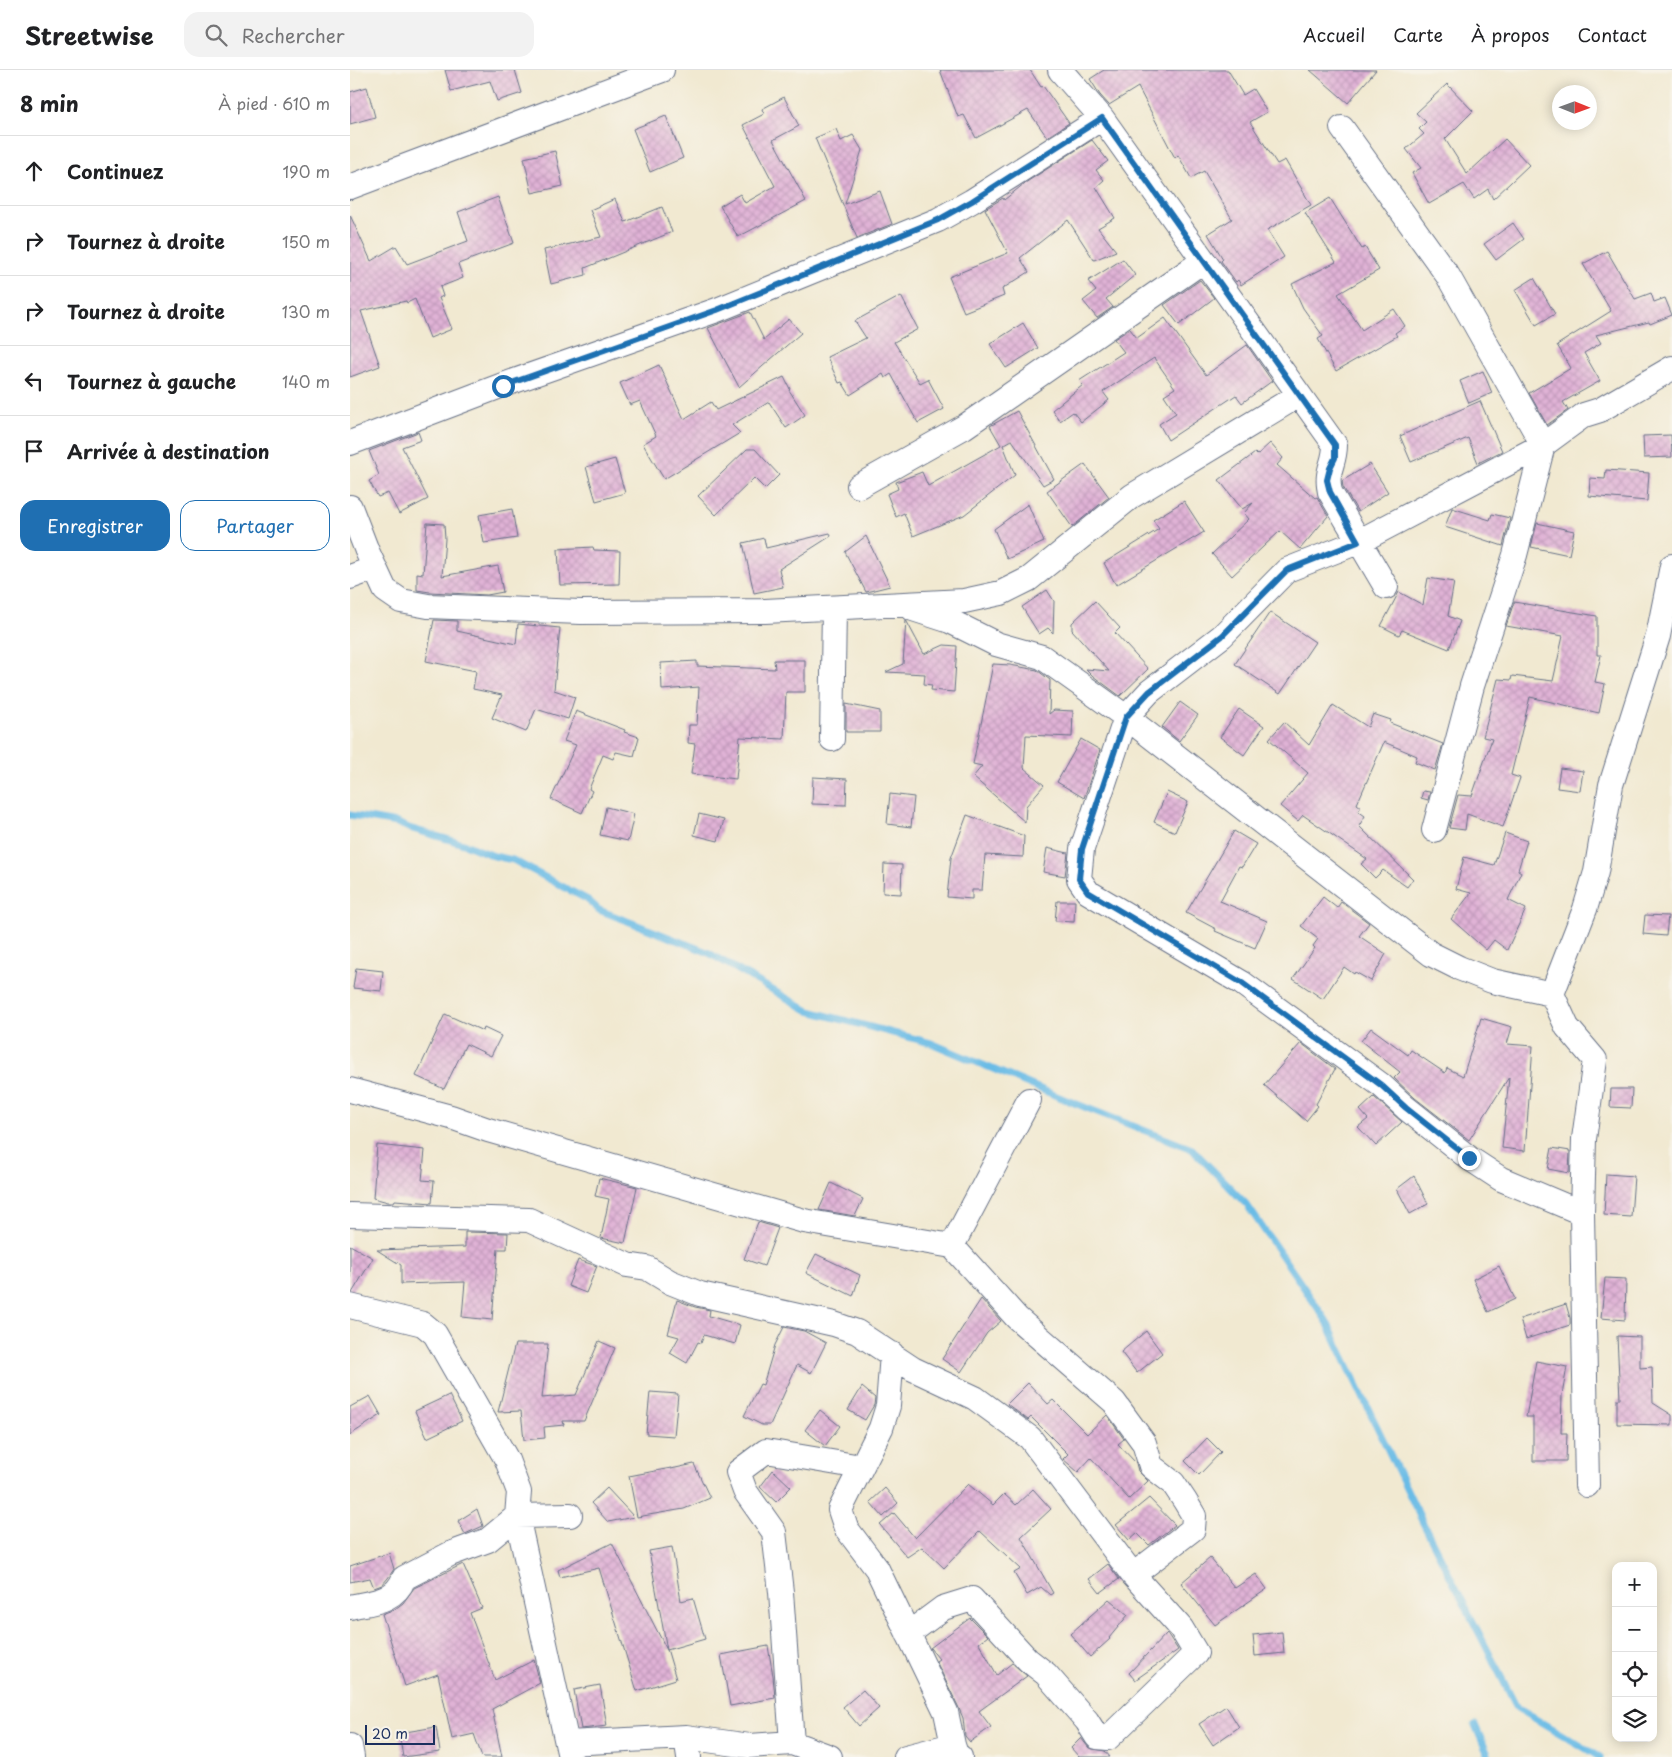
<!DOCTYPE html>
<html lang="fr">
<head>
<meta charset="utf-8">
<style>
  :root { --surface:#fff; --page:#f2f2f2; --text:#202124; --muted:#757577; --line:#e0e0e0; --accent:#1f6fb2 }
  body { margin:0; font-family:"Playpen Sans",sans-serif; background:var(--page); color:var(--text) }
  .controls { position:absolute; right:15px; bottom:15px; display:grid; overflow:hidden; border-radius:10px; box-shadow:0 2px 12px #0003 }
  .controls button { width:45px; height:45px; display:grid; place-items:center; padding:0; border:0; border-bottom:1px solid var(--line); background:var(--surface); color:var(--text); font:25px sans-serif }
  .compass { position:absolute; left:1202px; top:15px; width:45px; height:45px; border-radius:50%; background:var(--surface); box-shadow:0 2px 12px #0003; rotate:91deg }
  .scale { position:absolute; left:15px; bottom:12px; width:70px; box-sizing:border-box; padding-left:5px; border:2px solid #1b2f5e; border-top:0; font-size:14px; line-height:18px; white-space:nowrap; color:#1b2f5e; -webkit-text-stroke:4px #f7f3e8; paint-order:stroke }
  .stop { position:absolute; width:15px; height:15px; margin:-11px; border:4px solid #1f6fb2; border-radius:50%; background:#fff }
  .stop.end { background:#1f6fb2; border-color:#fff; box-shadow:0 1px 5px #0008 }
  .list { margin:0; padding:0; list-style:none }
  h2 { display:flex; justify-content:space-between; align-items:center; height:65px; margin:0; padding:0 20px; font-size:21px }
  h2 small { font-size:16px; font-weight:400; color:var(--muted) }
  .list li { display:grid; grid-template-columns:32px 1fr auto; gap:15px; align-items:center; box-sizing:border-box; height:70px; padding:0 20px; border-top:1px solid var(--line) }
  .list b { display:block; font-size:19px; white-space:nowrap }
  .list em { font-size:16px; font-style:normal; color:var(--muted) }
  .actions { display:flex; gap:10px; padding:15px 20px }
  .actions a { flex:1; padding:11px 0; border:1px solid var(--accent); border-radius:15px; text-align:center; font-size:18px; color:var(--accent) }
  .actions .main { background:var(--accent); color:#fff }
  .icon { flex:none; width:28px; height:28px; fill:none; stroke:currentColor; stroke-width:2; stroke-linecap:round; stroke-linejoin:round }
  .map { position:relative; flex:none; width:1322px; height:1687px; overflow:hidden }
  header { display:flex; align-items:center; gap:30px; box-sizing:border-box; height:70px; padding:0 25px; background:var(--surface); border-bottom:1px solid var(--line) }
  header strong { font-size:24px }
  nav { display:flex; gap:28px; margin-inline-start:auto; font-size:18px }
  .search { width:350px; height:45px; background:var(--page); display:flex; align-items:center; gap:12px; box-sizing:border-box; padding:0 18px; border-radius:15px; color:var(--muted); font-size:19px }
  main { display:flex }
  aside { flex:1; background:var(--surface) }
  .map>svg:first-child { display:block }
</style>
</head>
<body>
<header>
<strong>Streetwise</strong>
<div class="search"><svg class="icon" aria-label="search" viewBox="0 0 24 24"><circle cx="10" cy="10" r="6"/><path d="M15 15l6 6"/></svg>Rechercher</div>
<nav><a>Accueil</a><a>Carte</a><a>À propos</a><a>Contact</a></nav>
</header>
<main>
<aside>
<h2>8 min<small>À pied · 610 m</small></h2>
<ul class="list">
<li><svg class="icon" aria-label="ahead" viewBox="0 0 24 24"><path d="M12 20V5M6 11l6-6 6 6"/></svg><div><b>Continuez</b></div><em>190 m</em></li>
<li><svg class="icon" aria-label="right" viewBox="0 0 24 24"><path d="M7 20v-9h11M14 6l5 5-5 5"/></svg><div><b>Tournez à droite</b></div><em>150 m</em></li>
<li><svg class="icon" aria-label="right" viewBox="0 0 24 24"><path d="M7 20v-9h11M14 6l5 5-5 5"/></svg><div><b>Tournez à droite</b></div><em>130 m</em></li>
<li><svg class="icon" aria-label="left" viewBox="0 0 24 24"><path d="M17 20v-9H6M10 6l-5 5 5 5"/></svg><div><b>Tournez à gauche</b></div><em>140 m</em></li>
<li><svg class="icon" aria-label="arrive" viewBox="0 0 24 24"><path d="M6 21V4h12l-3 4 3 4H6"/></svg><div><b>Arrivée à destination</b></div></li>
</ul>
<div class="actions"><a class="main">Enregistrer</a><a>Partager</a></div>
</aside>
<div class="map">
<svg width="1322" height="1687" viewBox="0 0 1322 1687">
  <defs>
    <pattern id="building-cross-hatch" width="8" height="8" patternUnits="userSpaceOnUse" patternTransform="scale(1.25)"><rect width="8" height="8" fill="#e0b2d6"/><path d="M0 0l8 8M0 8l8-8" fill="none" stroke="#c099ba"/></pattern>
  </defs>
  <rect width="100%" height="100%" fill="#f7f3e8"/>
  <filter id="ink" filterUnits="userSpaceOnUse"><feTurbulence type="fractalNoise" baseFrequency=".02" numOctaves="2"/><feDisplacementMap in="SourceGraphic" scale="10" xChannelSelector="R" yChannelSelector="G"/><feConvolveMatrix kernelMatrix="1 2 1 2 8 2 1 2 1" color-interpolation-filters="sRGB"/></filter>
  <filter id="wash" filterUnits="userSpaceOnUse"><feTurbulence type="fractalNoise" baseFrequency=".0096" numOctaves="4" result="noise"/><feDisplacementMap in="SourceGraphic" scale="20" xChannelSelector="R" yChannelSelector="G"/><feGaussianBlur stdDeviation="1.12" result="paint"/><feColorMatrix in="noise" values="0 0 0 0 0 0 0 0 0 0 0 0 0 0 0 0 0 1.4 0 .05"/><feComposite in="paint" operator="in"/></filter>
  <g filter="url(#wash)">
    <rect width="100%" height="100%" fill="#f1e9d1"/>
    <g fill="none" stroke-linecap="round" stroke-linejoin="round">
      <path stroke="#6abce6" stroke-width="7" d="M0,745L47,753L59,758L117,775L144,786L163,790L238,830L249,840L357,882L459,941L581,973L714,1029L842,1079L897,1135L976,1250L1073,1453L1167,1638L1250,1687
        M1125,1655L1139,1687"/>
    </g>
    <g id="blocks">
      <path fill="url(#building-cross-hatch)" d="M95,0H165L172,23L147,31L140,11L101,21Z
        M590,0H680L691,17L693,16L719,53L697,67L678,40L626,68L614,45L608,47Z
        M754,0H878L893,25L903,19L917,42L900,52L927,94L935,90L961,135L917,160L934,187L891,215L888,210L886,212L871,191L873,189L858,164L882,149L854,101L841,108L828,85L825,88L788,17L759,35L750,25L740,9Z
        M960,0H1026L998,33Z
        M1097,14L1123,41L1095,69L1117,104L1155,69L1179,95L1143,129L1138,119L1124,129L1114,114L1079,134L1062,103L1071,98L1056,79L1074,64L1069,59L1076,52L1066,43Z
        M17,17L25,47L0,54V22Z
        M434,27L449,56L423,70L456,131L388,167L370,136L390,124L395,133L425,116L393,55L414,44L412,39Z
        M316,46L333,88L300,102L283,59Z
        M486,59L491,71L503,65L512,80L495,134L530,121L542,154L507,168L465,68Z
        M742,70L758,91L746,100L754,110L746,117L765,148L748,158L766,181L744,190L718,150L670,188L679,202L652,219L654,226L614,242L599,207L658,183L635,139L653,128L654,130L675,113Z
        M205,81L213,116L182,123L174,88Z
        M148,127L164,173L108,194L113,208L90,217L93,226L89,228L102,259L80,268L65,229L57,233L56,231L11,241L30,296L0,307V145L21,191L46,176L57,194L118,171L108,142Z
        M980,128L1012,179L1015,177L1029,200L988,224L1012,260L1044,239L1055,256L1045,263L1047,266L986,301L968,269L973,266L953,238L942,214L986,192L955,143Z
        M265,129L275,152L312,137L322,162L235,198L236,205L201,214L194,180L251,167L240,140Z
        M1163,153L1174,169L1146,190L1134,174Z
        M1257,181L1285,229L1301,223L1304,232L1315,228L1322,245L1300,254L1299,252L1246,265L1251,273L1234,283L1250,311L1213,332L1218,340L1197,355L1179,323L1221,298L1207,275L1261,241L1233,194Z
        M773,189L785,205L756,229L763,237L747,248L733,231L746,221L738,211Z
        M1184,208L1205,244L1186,255L1165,220Z
        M850,210L864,228L829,255L814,235Z
        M551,226L568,259L544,272L570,313L578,309L594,339L568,353L541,304L535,308L533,304L500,325L492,312L489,313L477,287L516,268L505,251Z
        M400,242L414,270L439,249L451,263L389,317L358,258Z
        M815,248L856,305L897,275L922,311L892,333L886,325L818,370L809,354L826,343L814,325L825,318L804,288L753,322L759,330L731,352L723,342L710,351L702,340L733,315L729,311L774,282L764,269L780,259L787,268Z
        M673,253L688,278L656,298L640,274Z
        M309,295L334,349L361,332L366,340L434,307L440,319L439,320L455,345L436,358L419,332L382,355L390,363L314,409L293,374L306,366L290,331L280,335L270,313Z
        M1133,301L1142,323L1119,333L1110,311Z
        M1130,331L1152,381L1128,393L1118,368L1061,392L1050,366Z
        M667,341L704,409L693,415L662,370L653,375L665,405L614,445L563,466L554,443L546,447L537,424L548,419L546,412L572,402L578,416L651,375L640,356Z
        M68,362L71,370L52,377L78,429L49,444L38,423L28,427L19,411L29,405L19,381Z
        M1321,365L1322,387L1294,388L1293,366Z
        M920,373L933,388L927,395L965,428L967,427L978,446L950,479L930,461L882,506L862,484L899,449L894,443L903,433L892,439L869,410L905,383L907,385Z
        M397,379H405L429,405L415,419L404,408L366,445L348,426Z
        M265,389L275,423L246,431L236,397Z
        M735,394L759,427L722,457L697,421Z
        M1020,394L1038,422L1008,442L993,417L992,411Z
        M1256,400L1299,403L1297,431L1239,426L1240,408L1255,409Z
        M834,431L854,462L766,515L754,493L809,459L803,450Z
        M678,434L694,472L657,489L644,459Z
        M1102,438L1140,450L1142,444L1160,448L1153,476L1095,457Z
        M162,439L167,468L134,473L129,445Z
        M77,453L94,454L95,469L92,506L148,496L153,522L137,525L80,522L67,520V503L73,504Z
        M1187,453L1224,461L1219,485L1181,477Z
        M480,463L481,466L429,499L433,517L404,523L393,473L414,468L416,478Z
        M516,466L540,516L516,522L495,482Z
        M243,477L244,480L270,481L269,514L210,515L208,479Z
        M1078,508L1104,512L1098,546L1110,551L1099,579L1052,560L1049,565L1031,556L1049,522L1073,535Z
        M697,520L704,531L703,563L698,558L689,564L672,537Z
        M745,531L770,558L765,563L798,599L770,626L743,606L736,599L759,601L722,560V553Z
        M1164,532L1247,546V585H1251L1245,612L1255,614L1249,643L1180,627L1161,705L1170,708L1153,757L1117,744L1115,760L1099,758L1108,725L1122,726L1142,669L1133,667L1148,609L1161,610L1162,606L1203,611L1213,566L1156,556Z
        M920,542L965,572L930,624L885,594Z
        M84,550L107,551V561L166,574L168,554L210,558L204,620L225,627L218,649L186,639L176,662L142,648L152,625L123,619L126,601L76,591Z
        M556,550L574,584L594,575L607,576L604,622L581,620L582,615L574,614L575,604L536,602L553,594Z
        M424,590H455V622H436L434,669L390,667L386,709L341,704L345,674L338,673L339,655H347L349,617L312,620L311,593L347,591V596L425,599Z
        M643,594L660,595L687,600L700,610L699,644L704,640L723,641L722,667L676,665L674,698L694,715L676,736L675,752L623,707L632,696L623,694Z
        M830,632L848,645L829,671L812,657Z
        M496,634L530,641V662H496Z
        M983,635L1018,657L1023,644L1041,650L1040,653L1093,674L1085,700L1065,692L1067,686L1034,672L1007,734L1011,737L1008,741L1015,746L1009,756L1063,809L1057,817L1033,800L1025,808L1011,794L1017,789L953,745L948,751L930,736L958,703L919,669L934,652L959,675Z
        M889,639L914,656L894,685L870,667Z
        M226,641L275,660L274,662L289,667L284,686L266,682L263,689L253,685L239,719L242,721L232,743L201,729L226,675L214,671Z
        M731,669L750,680L734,728L707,712Z
        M1210,698L1233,701L1230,721L1207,718Z
        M463,707L497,709L496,735L462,734Z
        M1073,721L1080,722L1078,730L1071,728Z
        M817,722L838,732L825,762L804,752Z
        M540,724L564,727L561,757L537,754Z
        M256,737L284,744L278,771L250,765Z
        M349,744L374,750L368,771L344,765Z
        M617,745L674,766L673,787L635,785L632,820H622V829L597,827L601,788Z
        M884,761L906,774L892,797L889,796L870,831L917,851L905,878L865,861L866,859L836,843Z
        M1155,763L1177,771L1168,800L1171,802L1158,830L1176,839L1157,880L1144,870L1136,880L1101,849L1121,823L1106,819L1114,787L1144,795Z
        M697,778L718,783L715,806L693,802Z
        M534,794L552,795L551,824L533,823Z
        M973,827L987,838L991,832L1019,853L1009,866L1036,884L1021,911L1005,902L1004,904L994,897L973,929L943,909L965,878L963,876L968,869L951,856Z
        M707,831H725L724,852L705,851Z
        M1295,845L1318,846L1316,866L1293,864Z
        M6,898L33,901L31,921L3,918Z
        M95,944L133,961L134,958L151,966L141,986L116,974L94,1019L66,1006Z
        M1131,948L1162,957L1157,974L1183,976L1175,1081L1152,1078L1159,1007L1119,1070L1065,1028L1044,1008L1050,1002L1011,971L1021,958L1058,985L1061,980L1095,1003L1097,998L1113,1006Z
        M951,973L985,999L966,1034L968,1036L956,1051L914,1015Z
        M1261,1019H1282L1281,1038L1260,1037Z
        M1024,1027L1052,1052L1026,1076L1008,1057L1018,1049L1010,1040Z
        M27,1075L75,1080L72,1110L84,1111L82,1133L45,1130L44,1132H38L23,1128Z
        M1202,1078L1220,1081L1219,1103L1198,1099Z
        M1256,1104L1284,1106L1281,1147L1254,1145Z
        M1064,1106L1078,1134L1060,1144L1047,1119Z
        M249,1108L287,1117L275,1173L251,1168L259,1129L245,1126Z
        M481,1113L513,1129L505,1146L469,1140Z
        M408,1152L428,1158L414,1196L394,1189Z
        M115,1162L158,1163L157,1179H148L142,1250L112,1247L115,1212L51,1214V1195L27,1180L115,1177Z
        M0,1175L23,1188L2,1223H0Z
        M466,1184L510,1205L503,1226L456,1203Z
        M228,1190L247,1196L236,1223L218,1216Z
        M1149,1196L1165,1229L1138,1242L1123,1209Z
        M1255,1208L1276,1209L1275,1250L1251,1248Z
        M631,1229L651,1251L637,1263L611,1302L592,1289Z
        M327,1230L345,1237L360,1240L359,1246L390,1255L385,1274L354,1265L351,1273L348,1272L337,1293L320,1283L329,1267L318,1264Z
        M1216,1234L1220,1248V1255L1176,1269L1170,1249Z
        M434,1257L454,1261L476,1273L461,1303L447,1295L420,1355H412L394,1346L410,1314L413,1315L425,1275Z
        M796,1261L812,1283L787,1303L771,1282Z
        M1267,1266L1290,1267V1298L1302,1297L1303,1333L1322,1345V1355L1267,1354V1329H1270Z
        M249,1271L265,1278L234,1351H213L214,1355L194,1357L195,1368L174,1370L171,1341L148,1342L165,1274H198L192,1328L226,1325Z
        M1186,1291L1217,1297L1212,1325L1211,1363H1217L1216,1391H1183V1347H1176Z
        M678,1313L698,1334L703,1330L737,1364L757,1345L774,1369L768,1374L786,1393L788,1401L798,1411L779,1429L741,1388L728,1402L713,1389L718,1384L681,1347L678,1350L657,1334Z
        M512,1317L525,1328L524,1335L515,1350L498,1340Z
        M300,1322L328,1324L324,1366L296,1364Z
        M99,1325L112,1351L77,1368L65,1341Z
        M20,1326L31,1345L0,1365V1337Z
        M470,1340L490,1356L475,1376L455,1360Z
        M857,1368L871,1382L849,1405L835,1391Z
        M344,1394L360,1428L334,1439L287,1447L279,1406L321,1398V1399Z
        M423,1400L441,1417L426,1432L410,1417Z
        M618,1414L643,1435L654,1424L666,1435L683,1419L701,1439L671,1467L703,1523L700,1525L691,1517L677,1525L664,1503L671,1499L630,1461L594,1498L572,1477L557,1487L530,1455L544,1443L565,1468Z
        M257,1418L284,1447L258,1452L241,1433Z
        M535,1418L548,1433L533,1447L520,1432Z
        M799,1428L825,1455L799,1475L787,1463L779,1470L766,1455Z
        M127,1439L133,1456L115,1464L108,1451Z
        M262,1473L318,1582L326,1609L287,1621L249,1498L210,1507L208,1500Z
        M322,1477L331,1531L343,1528L355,1569L317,1580L299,1481Z
        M39,1483L44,1499L38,1508L32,1515L24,1518L20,1508L0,1512V1496Z
        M860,1488L885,1518L906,1504L917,1519L865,1555L831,1513Z
        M113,1494L132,1538L120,1543L145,1610L184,1590L190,1613L142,1639L152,1687H132L124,1664L102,1669L88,1604L55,1616L32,1544L45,1539L53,1533L64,1518Z
        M758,1494L769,1509L750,1523L739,1509Z
        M759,1529L778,1545L759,1568L760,1569L740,1587L720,1564Z
        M620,1548L638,1566L629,1573L647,1605L662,1593L677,1606L629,1641L641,1657L620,1672L615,1666L613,1648L608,1636L586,1591L589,1589L580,1578Z
        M932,1562L934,1583L905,1586L903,1565Z
        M817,1563L828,1580L785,1610L779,1603Z
        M418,1576L423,1606L425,1628L380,1636L371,1585Z
        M250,1615L257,1656L231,1659L224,1620Z
        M513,1620L529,1638L509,1656L493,1637Z
        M876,1636L889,1657L863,1675L849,1654Z
        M86,1657L90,1682L53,1687L49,1663Z
        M731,1668L739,1678L755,1681L760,1687H729L721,1678Z"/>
    </g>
  </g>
  <g filter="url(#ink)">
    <use href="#blocks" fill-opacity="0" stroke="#667086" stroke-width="1"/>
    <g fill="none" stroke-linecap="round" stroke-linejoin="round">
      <g stroke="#667086" stroke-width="26">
        <path id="minor" d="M710,0L752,48L985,375C985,395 975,400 980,422L1036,517
          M992,58L1098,206L1193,375L1165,485L1122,616L1084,760
          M0,117L312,0
          M0,373L153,315L367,240L588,150L622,131L752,48
          M509,416L614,357L853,191
          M0,437L17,481L35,520L51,531L78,536L231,542L415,541L614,531L651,523L679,509L782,426L949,325
          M0,507L25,498
          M563,539L600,551L646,574L692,587L776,647L1081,884L1109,898L1142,911L1202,924
          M482,669L484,538
          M0,1020L101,1047L138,1060L454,1151L602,1176L667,1248L764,1332L794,1373L801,1396L823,1413L835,1431L844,1446L843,1459L783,1505
          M1232,1143L1151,1109L1119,1088L1056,1038L1031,1015L892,913L738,822L729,809L732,779L776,647L799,622L872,566L937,500L1008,472L1193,375L1234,345L1250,340L1322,298
          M0,1145L179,1150L277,1195L297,1198L320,1212L350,1224L484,1254L507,1262L563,1299L625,1328L680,1368L783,1505L831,1558L846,1583L758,1668L747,1667L737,1651L696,1604L678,1590L622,1529L593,1538L558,1564
          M602,1176L679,1030
          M0,1236L73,1254L85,1264L157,1390L169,1422L167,1446L220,1687
          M542,1284L538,1336L531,1358L490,1440L496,1458L527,1499L596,1642L603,1675L606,1684L610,1687
          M1237,1415L1232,1143L1234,1069L1245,990L1217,957L1202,924L1235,839L1246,802L1261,715L1308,566L1322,496
          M0,1537C22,1532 45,1532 54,1508L100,1484L138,1470L167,1446L220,1445
          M336,1667L339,1687
          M218,1673L336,1667L400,1676L442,1673L480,1687
          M442,1673L431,1522L424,1462L395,1421L388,1402L416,1381L511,1397
          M0,1676L2,1687
          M556,1687L603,1675"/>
      </g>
      <use href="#minor" stroke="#fff" stroke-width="24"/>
    </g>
  </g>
  <g fill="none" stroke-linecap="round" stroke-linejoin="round" filter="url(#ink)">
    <path stroke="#1f6fb2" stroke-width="6" d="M153,316L367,240L588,150L622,131L752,48L985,375V388L980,398L977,410L980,422L1008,472L937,500L872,566L799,622L776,647L732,779L729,809L738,822L892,913L1031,1015L1056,1038L1119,1088"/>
  </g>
</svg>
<div class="controls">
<button>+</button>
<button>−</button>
<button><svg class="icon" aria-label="locate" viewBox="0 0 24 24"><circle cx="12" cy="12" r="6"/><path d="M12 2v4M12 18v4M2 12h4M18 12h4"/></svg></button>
<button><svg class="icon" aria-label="layers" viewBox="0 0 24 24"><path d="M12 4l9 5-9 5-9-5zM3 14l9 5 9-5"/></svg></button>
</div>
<svg class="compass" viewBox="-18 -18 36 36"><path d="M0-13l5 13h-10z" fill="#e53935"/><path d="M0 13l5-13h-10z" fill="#757577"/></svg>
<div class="scale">20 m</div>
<div class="stop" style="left:153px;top:316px"></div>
<div class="stop end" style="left:1119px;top:1088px"></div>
</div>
</main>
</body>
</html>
